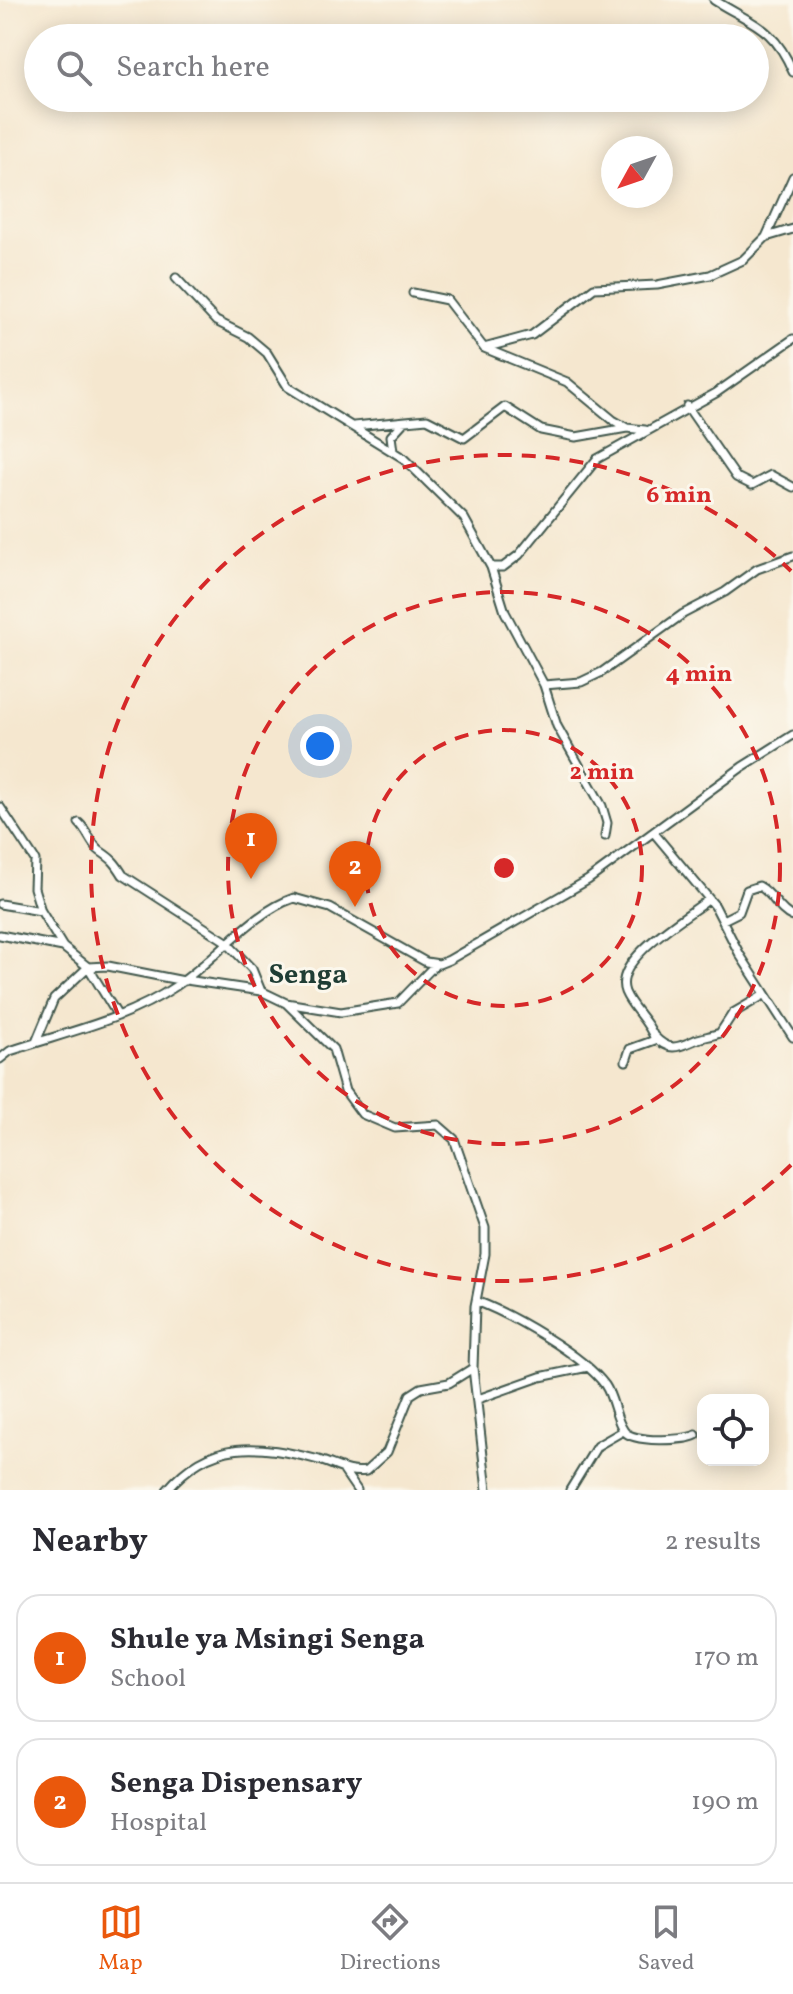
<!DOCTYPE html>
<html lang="en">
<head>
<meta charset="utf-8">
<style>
  :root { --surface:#fff; --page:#f7f7f7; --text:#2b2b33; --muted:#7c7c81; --line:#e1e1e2; --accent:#ea580c }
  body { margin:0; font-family:Vollkorn,serif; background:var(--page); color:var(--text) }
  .controls { position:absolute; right:24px; bottom:24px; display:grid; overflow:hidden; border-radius:16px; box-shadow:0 4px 20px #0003 }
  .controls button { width:72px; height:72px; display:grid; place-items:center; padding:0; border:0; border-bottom:2px solid var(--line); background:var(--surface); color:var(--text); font:40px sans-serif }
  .compass { position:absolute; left:601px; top:136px; width:72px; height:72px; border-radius:50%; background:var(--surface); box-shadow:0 4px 20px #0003; rotate:230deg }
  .you { position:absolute; left:320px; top:746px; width:28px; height:28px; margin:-20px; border:6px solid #fff; border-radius:50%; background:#1a73e8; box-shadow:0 0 0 12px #1a73e833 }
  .badge { display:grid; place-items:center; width:52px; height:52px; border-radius:50%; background:var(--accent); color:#fff; font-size:26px; font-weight:700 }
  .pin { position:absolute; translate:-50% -66px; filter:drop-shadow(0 2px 4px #0008) }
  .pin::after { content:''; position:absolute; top:42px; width:28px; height:24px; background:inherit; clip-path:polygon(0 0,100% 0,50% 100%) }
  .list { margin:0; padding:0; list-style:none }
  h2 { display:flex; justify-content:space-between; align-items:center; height:104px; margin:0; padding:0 32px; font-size:34px }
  h2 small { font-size:26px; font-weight:400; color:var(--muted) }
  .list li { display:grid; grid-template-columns:52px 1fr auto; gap:24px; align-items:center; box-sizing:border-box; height:128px; margin:0 16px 16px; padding:0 16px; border:2px solid var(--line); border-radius:24px }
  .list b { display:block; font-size:30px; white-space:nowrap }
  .list p { margin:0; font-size:26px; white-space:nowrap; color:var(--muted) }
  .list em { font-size:26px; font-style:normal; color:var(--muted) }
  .icon { flex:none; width:44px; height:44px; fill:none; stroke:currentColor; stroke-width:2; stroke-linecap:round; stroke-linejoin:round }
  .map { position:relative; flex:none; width:793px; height:1490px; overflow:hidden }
  .search { position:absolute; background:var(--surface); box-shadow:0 4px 20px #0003; left:24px; right:24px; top:24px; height:88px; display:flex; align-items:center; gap:20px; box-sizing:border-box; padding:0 28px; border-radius:44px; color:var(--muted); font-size:30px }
  .sheet { height:392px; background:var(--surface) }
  nav { display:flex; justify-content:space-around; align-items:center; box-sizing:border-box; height:112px; border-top:2px solid var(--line); background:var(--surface); font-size:22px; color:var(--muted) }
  nav a { display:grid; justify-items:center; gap:4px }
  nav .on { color:var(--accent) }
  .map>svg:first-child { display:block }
</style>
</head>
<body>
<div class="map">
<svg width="793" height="1490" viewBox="0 0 793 1490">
  <rect width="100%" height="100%" fill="#fbf7ec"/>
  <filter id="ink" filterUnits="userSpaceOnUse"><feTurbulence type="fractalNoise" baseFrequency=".0125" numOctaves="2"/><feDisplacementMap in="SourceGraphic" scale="16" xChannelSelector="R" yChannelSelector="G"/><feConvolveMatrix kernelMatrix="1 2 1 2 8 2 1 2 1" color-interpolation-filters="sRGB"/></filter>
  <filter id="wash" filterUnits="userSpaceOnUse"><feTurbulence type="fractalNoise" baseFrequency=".006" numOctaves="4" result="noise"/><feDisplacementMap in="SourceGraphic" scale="32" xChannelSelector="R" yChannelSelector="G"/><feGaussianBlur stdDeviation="1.8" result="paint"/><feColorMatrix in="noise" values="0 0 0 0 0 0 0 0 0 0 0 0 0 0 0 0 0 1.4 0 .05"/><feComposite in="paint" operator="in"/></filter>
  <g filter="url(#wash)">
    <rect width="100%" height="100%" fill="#f5e7cf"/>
  </g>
  <g filter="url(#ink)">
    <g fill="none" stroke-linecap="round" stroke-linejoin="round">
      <g stroke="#3f564b" stroke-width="11">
        <path id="minor" d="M714,0C752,24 774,26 793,72
          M766,237L793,229
          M176,278L216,321L248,337L267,353L288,387L403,458L464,518L491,567L505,612L544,685L557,726L602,806L607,823L605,836
          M413,293L447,300L484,348L567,382L613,420L627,428L645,430
          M484,348L532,335L594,288L657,285L710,275L743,260L766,237L793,177
          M687,406L736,477L752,485L771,475L793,487
          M354,426L427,419L464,438L505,407L541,430L576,437L627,428
          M393,451L391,436L403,423
          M491,567H503L519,555L597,459L716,393L793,339
          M544,685L581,682L602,672L683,614L725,592L757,569L793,556
          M0,807L35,860L34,888L41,911
          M79,823C88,831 91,845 100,851C112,859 115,862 123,875L230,944
          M654,833L715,906L740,955L793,1037
          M0,904L41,911L63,947L88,967L118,1016
          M723,920L739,912L747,890L759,886C774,894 777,910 793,917
          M0,935L63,947
          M229,945L252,969L261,991
          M186,980L261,991L286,1003L333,1049L345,1091L362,1114L395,1128L438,1125L454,1139L485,1228V1254L475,1306L473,1368L487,1490
          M286,1003L341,1012L398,1003L436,964
          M654,1036C669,1052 677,1048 695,1040C703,1037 712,1036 720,1033L733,1013L764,995
          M36,1042L54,999L88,967L108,966L184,981
          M0,1059L10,1051C67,1032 126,1020 176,986C214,961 252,912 294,898L330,908L426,962L439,964L449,960L588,880L742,767L793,735
          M626,1061L630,1049L655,1040C650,1022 632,1009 625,992C612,959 687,917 709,899
          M476,1301C511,1314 583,1355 605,1385C614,1398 615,1419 624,1431C633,1443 684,1441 696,1435
          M478,1399L540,1377L588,1367
          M344,1471L357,1490
          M167,1490C211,1438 258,1444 319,1460C336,1465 348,1474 366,1471L387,1452L410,1395L421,1388L449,1383L473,1368
          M570,1490L597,1446L623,1431"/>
      </g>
      <use href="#minor" stroke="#fff" stroke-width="7"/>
    </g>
  </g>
  <g fill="none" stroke="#d62828" stroke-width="4" stroke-dasharray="14 10">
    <circle cx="504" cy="868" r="138"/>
    <circle cx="504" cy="868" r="276"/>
    <path d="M791 1165A413 413 0 1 1 791 571"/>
  </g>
  <g text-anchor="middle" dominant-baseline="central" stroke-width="6" stroke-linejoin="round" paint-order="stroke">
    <g font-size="28" font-weight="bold" fill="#1f3d34" stroke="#fbf7ec">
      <text x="308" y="975">Senga</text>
    </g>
  </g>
  <circle cx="504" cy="868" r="12" fill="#d62828" stroke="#fbf7ec" stroke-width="4"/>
  <g font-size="24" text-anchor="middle" font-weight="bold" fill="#d62828" stroke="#fbf7ec" stroke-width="6" stroke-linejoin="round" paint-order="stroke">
    <text x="679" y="502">6 min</text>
    <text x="699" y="681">4 min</text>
    <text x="602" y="779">2 min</text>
  </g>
</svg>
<div class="controls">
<button><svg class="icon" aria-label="locate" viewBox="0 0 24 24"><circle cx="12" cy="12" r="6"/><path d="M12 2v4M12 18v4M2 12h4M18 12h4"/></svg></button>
</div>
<svg class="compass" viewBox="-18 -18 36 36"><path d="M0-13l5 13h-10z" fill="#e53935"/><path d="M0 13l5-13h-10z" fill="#7c7c81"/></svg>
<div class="you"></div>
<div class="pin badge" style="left:251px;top:879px">1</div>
<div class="pin badge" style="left:355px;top:907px">2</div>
<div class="search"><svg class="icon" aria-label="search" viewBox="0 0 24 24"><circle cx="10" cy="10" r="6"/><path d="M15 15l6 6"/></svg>Search here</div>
</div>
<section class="sheet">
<h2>Nearby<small>2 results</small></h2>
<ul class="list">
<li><span class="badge">1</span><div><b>Shule ya Msingi Senga</b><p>School</p></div><em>170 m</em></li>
<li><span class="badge">2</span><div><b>Senga Dispensary</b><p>Hospital</p></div><em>190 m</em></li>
</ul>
</section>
<nav>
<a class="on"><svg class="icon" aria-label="map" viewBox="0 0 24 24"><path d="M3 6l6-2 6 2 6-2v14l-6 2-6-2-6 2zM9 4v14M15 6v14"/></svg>Map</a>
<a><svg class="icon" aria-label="directions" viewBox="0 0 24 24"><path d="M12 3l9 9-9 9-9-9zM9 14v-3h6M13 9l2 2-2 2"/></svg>Directions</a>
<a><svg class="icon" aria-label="saved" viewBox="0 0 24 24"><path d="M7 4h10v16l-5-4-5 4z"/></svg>Saved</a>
</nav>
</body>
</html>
